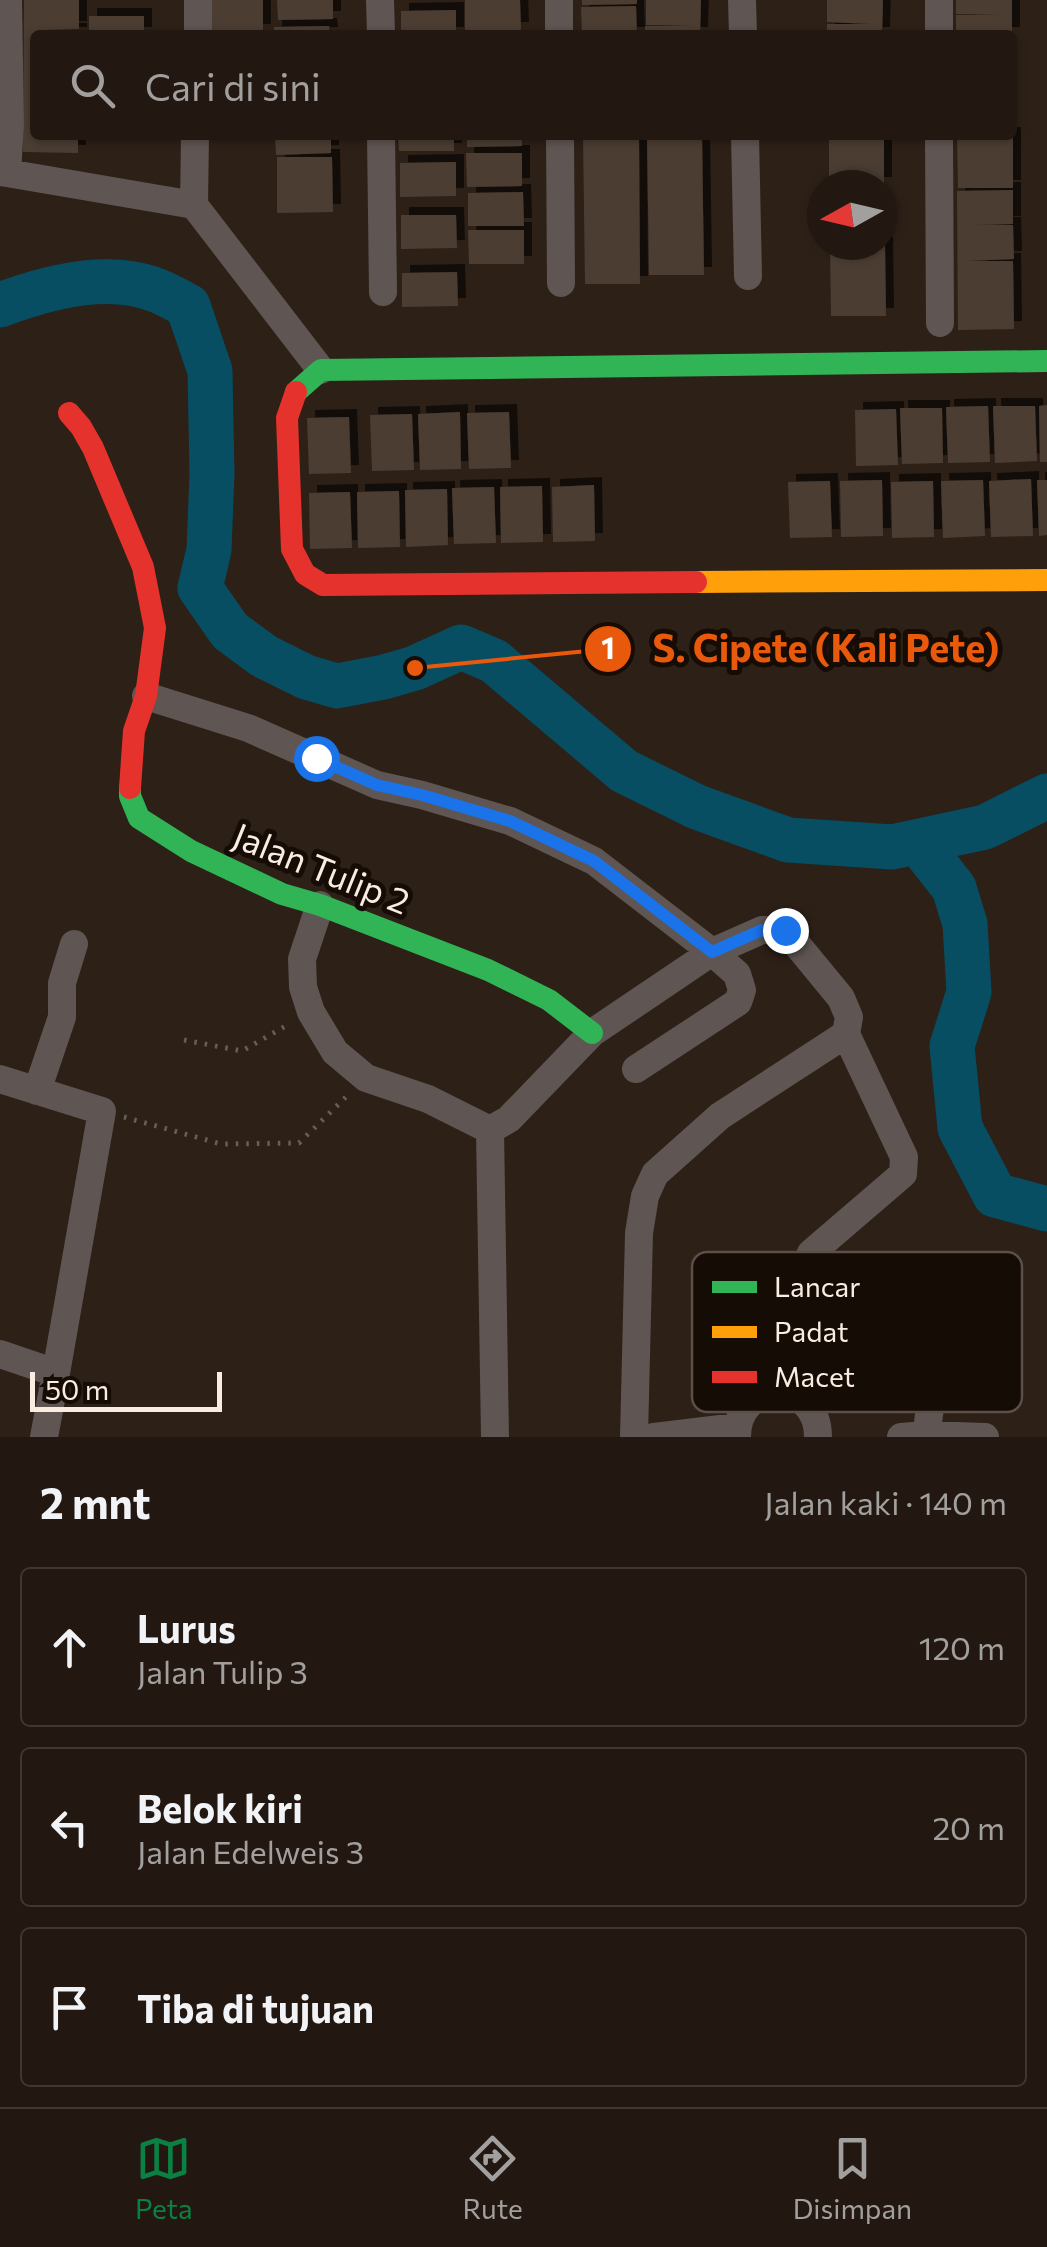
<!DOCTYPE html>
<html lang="id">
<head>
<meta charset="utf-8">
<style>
  :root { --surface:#221811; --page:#2e251f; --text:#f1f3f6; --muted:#a2a09f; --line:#3f3731; --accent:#0b8043 }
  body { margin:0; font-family:Commissioner,sans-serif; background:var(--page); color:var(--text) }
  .compass { position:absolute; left:807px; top:170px; width:90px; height:90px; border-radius:50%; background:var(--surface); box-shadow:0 2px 8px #0004; rotate:262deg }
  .scale { position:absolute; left:30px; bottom:25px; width:192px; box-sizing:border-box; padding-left:10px; border:5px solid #fbece2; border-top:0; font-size:28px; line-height:35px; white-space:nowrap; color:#fbece2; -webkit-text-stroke:8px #160c06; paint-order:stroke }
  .stop { position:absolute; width:30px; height:30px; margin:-22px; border:8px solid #1a73e8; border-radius:50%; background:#fff }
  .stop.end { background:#1a73e8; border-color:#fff; box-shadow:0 2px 10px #0008 }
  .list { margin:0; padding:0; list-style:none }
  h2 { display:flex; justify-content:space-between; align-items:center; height:130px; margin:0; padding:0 40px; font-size:42px }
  h2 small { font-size:32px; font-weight:400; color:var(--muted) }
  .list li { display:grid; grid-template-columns:65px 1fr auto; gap:30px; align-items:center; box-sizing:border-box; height:160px; margin:0 20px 20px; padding:0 20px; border:2px solid var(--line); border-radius:10px }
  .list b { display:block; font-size:38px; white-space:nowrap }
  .list p { margin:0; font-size:32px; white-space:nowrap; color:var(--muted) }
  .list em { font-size:32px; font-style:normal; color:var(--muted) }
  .icon { flex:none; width:55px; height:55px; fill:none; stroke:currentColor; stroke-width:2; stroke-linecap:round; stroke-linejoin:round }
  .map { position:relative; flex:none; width:1047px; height:1437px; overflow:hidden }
  .search { position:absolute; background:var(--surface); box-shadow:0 2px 8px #0004; left:30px; right:30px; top:30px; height:110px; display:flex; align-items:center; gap:25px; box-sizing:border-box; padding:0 35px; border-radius:10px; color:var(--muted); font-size:38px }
  .sheet { height:670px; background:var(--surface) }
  nav { display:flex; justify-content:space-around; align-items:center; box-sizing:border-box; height:140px; border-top:2px solid var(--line); background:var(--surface); font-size:28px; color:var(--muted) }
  nav a { display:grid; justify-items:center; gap:5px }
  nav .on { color:var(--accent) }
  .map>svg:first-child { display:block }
</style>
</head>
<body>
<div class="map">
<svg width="1047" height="1437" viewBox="0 0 1047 1437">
  <defs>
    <filter id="shadow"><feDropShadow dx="8" dy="-8" stdDeviation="0" flood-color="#0009"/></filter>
  </defs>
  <rect width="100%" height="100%" fill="#2d2017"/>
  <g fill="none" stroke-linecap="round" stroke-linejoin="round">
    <path stroke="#074e63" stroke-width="45" d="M0,305C45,288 106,272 153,289C165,293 177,300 188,306L210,371L212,474L209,550L200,588L230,631L264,656L306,677L337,686L384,677L415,668L461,647L494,661L624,771L697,807L788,840L892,847L985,827L1047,796
      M918,842L954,888L965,924L969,992L952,1046L960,1128L995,1195L1047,1209"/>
  </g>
  <path fill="#4b3d33" filter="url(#shadow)" d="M24,0H79V29L44,30L79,31V35H35V135H78V153L23,152Z
    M207,0H263V32L207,33Z
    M277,0H333V19L278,20Z
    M465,0H520L521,30L465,31Z
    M582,0H637V4L582,5Z
    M646,0H701L700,35H645V26H694L646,25Z
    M827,0H883L882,35H827V24H870L827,22Z
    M956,0H1012V35H956V15L1000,14H956Z
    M636,6L637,35H582L581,7Z
    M456,10V35H401V11Z
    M89,16H144V35H89Z
    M329,26L330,35H274V27Z
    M275,135H331V153L276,155Z
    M398,135H454V151H399Z
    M467,135H522V146L467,147Z
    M583,135H639L640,284H585Z
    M647,135H702L704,275H649Z
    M829,135H884V185H829Z
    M957,135H1013V188H958Z
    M466,153H522V186L467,187Z
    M277,157H332L333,212L277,213Z
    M456,162V196L400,197V163Z
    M1013,190V224L977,225H1013L1014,259L967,261H1013L1014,329L958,330L957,191Z
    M523,192L524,226H468V193Z
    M401,215H456L457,248L401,249Z
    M468,230H524V264H469Z
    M830,245H885L886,316H831Z
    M457,272L458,306L402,307V273Z
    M1047,405V462H1040L1039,406Z
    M988,406L990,462L948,463L946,407Z
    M993,406H1035L1037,461L995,463Z
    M900,408H942L943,463L902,464Z
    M896,409L898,465L856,466L855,410Z
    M460,412L461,469L420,470L418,414Z
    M509,412L511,468L469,469L467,413Z
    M412,414L414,470L372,471L370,415Z
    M349,417L351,473L309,474L307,418Z
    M1031,479L1033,536L991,537L989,481Z
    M882,480L883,536L841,537L840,481Z
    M983,480L985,536L943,538L941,481Z
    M1037,480H1047V535L1039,536Z
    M830,481L832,537L790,538L788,482Z
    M933,481L934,537L892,538L891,482Z
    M594,485L595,541L553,542L552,487Z
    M542,486L543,542L501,543L500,487Z
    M494,487L496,543L454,544L452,488Z
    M447,489L448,545L406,547L405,490Z
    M399,491L400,547L358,548L357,492Z
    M350,492L352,548L310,549L309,493Z"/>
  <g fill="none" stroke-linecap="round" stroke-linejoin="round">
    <path stroke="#675e5b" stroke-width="5" stroke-dasharray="2.5 8" stroke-linecap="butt" d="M184,1040L242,1051L291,1023
      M124,1117L221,1144L299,1143L349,1094"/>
    <path stroke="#5f5552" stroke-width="28" d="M380,0L381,35
      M559,0V35
      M742,0L743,35
      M198,35V0
      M939,35V0
      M195,135L194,205L321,370
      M381,135L383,292
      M560,135L561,283
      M745,135L748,276
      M939,135L940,323
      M0,172L7,173L10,124L8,0
      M7,173L194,205
      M146,696L248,728L377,785L422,795L510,821L594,861L712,952L737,974L742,990L738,1002L636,1069
      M320,905L302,959L303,987L311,1012L335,1052L366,1078L428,1099L490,1130
      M0,1079L102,1111L56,1373
      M37,1091L62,1017V983L74,944
      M490,1130L509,1119L592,1033L712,952L762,930H785L841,998L849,1017L846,1034
      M490,1130L495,1437
      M0,1354L56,1373L44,1437
      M773,1392L784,1316L811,1253L903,1174L904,1157L846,1034
      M634,1437L639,1233L645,1196L655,1174L720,1116L846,1034
      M654,1437L737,1427
      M737,1437C737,1378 818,1378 818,1437
      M901,1437L926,1435L985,1437
      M926,1437L939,1342L986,1300"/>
    <path stroke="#30b455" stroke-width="22" d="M296,392L321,370L1047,361
      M130,788V796L139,818L191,851L282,894L320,905L488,970L549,1000L592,1033"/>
    <path stroke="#ff9f0a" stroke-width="22" d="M696,582L1047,580"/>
    <path stroke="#e5322d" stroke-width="22" d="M296,392L287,418L292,549L305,574L323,585L696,582
      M69,413L81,427L93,448L143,567L155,628L146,696L134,731L130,788"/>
  </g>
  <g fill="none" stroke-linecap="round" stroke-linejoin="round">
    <path stroke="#1a73e8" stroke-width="12" d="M316,758L377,785L422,795L510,821L594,861L712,952L762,930H785"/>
  </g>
  <g text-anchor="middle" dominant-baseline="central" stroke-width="10" stroke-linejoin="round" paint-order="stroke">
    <g font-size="35" fill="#fbece2" stroke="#160c06">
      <text transform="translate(322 867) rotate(22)">Jalan Tulip 2</text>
    </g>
  </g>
  <rect x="692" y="1252" width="330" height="160" rx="15" fill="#160c06" stroke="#5b4f48" stroke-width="2.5"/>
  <rect x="712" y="1281" width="45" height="12" fill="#30b455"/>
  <rect x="712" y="1326" width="45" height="12" fill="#ff9f0a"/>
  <rect x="712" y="1371" width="45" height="12" fill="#e5322d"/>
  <g font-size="28" fill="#fbece2">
    <text x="774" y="1297">Lancar</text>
    <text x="774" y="1342">Padat</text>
    <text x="774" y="1387">Macet</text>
  </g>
  <path fill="none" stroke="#e8590c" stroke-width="4" d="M415 668L608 649"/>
  <g fill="#e8590c" stroke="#160c06" stroke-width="4">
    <circle cx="415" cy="668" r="10"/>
    <circle cx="608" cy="649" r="25"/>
  </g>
  <g font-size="30" text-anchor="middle" font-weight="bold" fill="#fff">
    <text x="608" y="659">1</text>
  </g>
  <g font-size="38" text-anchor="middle" font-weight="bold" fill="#e8590c" stroke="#160c06" stroke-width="10" stroke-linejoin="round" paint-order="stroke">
    <text x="826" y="662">S. Cipete (Kali Pete)</text>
  </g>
</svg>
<svg class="compass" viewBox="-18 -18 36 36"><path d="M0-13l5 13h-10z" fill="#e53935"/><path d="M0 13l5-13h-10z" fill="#a2a09f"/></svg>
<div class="scale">50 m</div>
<div class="stop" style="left:316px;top:758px"></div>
<div class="stop end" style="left:785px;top:930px"></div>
<div class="search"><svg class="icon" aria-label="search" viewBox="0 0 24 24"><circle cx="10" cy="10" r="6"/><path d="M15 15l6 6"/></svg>Cari di sini</div>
</div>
<section class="sheet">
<h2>2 mnt<small>Jalan kaki · 140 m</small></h2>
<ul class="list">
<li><svg class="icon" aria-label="ahead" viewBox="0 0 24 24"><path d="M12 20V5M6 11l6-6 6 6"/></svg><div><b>Lurus</b><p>Jalan Tulip 3</p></div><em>120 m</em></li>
<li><svg class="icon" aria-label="left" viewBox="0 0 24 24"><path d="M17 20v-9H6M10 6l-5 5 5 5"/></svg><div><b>Belok kiri</b><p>Jalan Edelweis 3</p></div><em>20 m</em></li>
<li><svg class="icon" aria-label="arrive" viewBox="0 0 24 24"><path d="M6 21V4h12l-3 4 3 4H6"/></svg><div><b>Tiba di tujuan</b></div></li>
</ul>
</section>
<nav>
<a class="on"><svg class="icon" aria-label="map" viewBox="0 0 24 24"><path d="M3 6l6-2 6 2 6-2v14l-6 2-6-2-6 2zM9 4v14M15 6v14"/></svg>Peta</a>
<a><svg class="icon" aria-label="directions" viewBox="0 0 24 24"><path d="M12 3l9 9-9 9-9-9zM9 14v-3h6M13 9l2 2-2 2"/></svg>Rute</a>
<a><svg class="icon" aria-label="saved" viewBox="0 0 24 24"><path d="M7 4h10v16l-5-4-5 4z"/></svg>Disimpan</a>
</nav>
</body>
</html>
